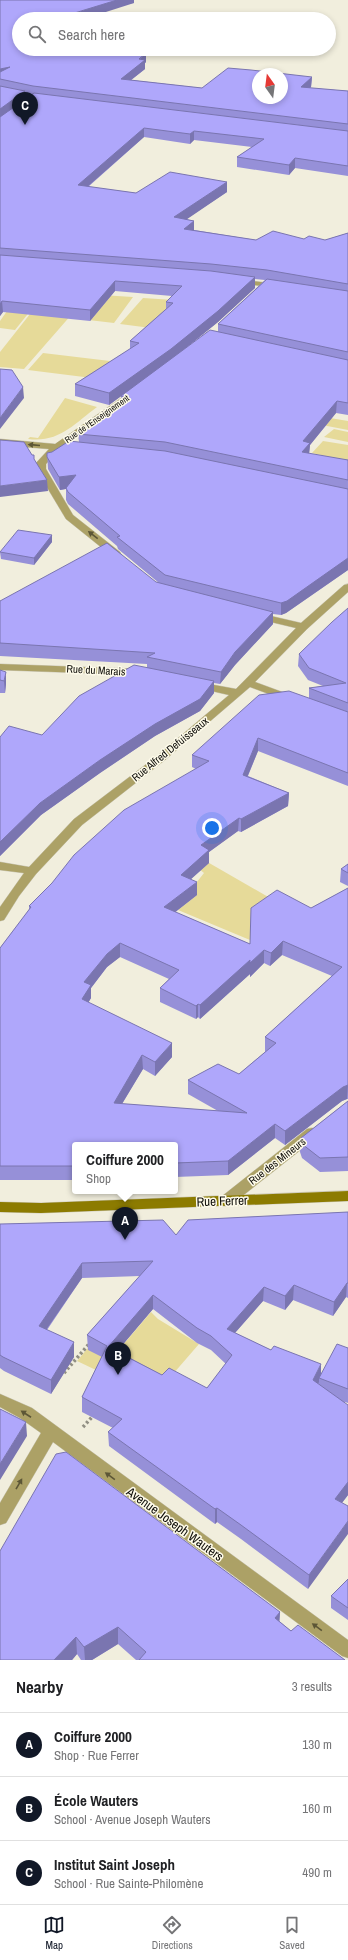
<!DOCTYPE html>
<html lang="en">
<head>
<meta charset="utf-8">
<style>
  :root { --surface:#fff; --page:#f2f2f2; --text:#202124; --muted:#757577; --line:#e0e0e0; --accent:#111827 }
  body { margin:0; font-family:"Archivo Narrow",sans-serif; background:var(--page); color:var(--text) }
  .compass { position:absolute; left:252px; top:68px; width:36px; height:36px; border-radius:50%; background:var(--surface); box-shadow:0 2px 6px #0003; rotate:346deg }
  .you { position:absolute; left:212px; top:828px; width:14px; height:14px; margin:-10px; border:3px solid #fff; border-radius:50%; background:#1a73e8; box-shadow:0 0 0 6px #1a73e833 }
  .badge { display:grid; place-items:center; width:26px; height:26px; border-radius:50%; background:var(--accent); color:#fff; font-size:13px; font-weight:700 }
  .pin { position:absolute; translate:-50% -33px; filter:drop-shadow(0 1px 2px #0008) }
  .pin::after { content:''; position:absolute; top:21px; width:14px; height:12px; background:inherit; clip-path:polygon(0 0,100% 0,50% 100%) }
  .popup { position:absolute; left:72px; top:1142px; width:106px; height:52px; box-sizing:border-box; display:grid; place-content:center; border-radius:4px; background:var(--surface); filter:drop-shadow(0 1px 3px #0005); font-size:13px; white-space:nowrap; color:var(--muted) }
  .popup b { font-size:15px; color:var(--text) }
  .popup::after { content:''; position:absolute; left:50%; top:100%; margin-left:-8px; border:8px solid transparent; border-top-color:var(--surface) }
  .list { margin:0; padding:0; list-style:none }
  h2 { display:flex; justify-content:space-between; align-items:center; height:52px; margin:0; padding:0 16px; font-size:17px }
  h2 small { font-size:13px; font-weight:400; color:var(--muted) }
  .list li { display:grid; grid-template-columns:26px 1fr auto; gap:12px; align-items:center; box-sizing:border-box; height:64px; padding:0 16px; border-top:1px solid var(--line) }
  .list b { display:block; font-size:15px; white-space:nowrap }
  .list p { margin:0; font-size:13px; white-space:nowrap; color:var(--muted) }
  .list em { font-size:13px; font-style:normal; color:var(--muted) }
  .icon { flex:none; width:22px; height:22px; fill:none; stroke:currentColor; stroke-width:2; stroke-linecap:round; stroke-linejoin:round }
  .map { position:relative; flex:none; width:348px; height:1660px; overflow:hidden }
  .search { position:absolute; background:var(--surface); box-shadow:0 2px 6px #0003; left:12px; right:12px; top:12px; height:44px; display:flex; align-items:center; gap:10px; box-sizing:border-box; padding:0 14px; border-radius:22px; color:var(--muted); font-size:15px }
  .sheet { height:244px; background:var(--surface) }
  nav { display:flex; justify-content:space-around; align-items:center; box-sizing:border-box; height:56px; border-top:1px solid var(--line); background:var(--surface); font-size:11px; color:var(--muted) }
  nav a { display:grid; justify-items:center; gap:2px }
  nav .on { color:var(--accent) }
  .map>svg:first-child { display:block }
</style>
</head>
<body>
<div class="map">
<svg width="348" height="1660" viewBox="0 0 348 1660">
  <rect width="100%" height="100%" fill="#f1eedd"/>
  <path fill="#e6da99" d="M100,282L24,369L0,367V352L30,314Z
    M101,295L133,297L114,323L80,319Z
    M143,298L174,300L151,328L120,324Z
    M12,304L35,305L15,330L0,328V321Z
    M43,353L110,361L92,378L28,370Z
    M65,398L97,407C74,424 59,443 28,439L30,437L38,438Z
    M330,418L348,421V430L322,425Z
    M334,429L348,432V442L324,437Z
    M323,441L348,445V461L312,453Z
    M197,856L322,928L284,954L178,910L197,895L189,892L204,873L199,869Z
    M151,1312L158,1319L199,1344L160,1389L138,1390L77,1361L88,1348L111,1359Z"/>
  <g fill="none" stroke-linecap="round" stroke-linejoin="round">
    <g stroke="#cdcabb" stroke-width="1">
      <path id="street" d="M235,279L278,284L282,286L278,288L238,283L234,281Z
        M133,390L137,393L136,395L64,445V449L59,450L46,464V469L73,515L120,552L121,554L120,556H112L66,519L36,469V463L49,449L0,445V439L55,444Z
        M348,584V592L307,629L255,682L293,696L295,698L293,700H285L250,687L165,760L82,825L36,874L19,896L4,920L0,921V907L24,873L0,870V862L29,867L74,819L157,756L229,695L194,687L193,685L194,683L198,682L236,689L296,628L254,618L253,616L254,614L258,613L301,623L344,585Z
        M0,664L139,669L144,672L139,675L0,670Z
        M312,1128L317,1129L319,1133L317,1137L231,1205L226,1206L221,1205L219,1201L221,1197L307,1129Z
        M0,1394L32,1408L348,1640V1658L342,1656L53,1442L6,1523L0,1525V1503L41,1433L20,1418L0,1407Z"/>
    </g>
    <g stroke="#cdcabb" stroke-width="1">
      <path id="secondary" d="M348,1191V1201L41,1213L0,1212V1202L41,1203Z"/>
    </g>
    <path stroke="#918f83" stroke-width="3.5" stroke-dasharray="2.5 2.5" stroke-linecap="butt" d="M64,1373L89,1344
      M83,1427L92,1417"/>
    <use href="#street" fill="#aca166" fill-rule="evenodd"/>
    <use href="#secondary" fill="#8c7b00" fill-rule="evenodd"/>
  </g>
  <path fill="#9690d8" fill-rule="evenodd" d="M0,0H134V3L19,19L121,49V51L146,53V62L145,63V69L131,80L202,88L312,77L311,87L310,88L348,91V176L295,168L289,175L237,167V157L252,147L194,140L190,144L144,137L88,187L136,193L227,182V192L186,219L194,221V230L256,240L304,239L325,240L348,233V415L336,413L310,445L309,454L348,460V570L286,613L281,615L273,614V624L235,665L220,684L214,683V693L200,711L155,736L100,773L41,815L0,856V737L42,735L147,668V664L0,656V601L156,582L159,583L118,549L117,546L68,504L66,500V489L60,490L48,469L47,453L52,452L79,442L78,434L121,403V396L109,405L75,396V384L130,349V341L166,309V302L172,296L115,291L90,321L3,312L0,316ZM25,94L31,95L25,99ZM255,279L265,280L218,324V332L176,356L218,322L255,288Z
    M52,535V542L34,565L1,559L0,552Z
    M348,608V786L258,751L248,776L289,793L288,806L241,832L238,831L209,852V863L191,879L197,895L175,912L250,944L311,908L348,888V1099H347L342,1101L285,1145L275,1138L228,1175L175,1177V1145H75V1180H0V948L29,910V906L196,769L192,767V755L309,698V688L323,686L308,680L298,666L299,654ZM282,955L332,976L265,1037V1052L239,1074L188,1080V1094L218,1111L122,1104L143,1069L155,1076L172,1057L88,1003L91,998V988L107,967L120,957L169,979L160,988V1002L196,1019L198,1017L200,1019L250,974V977L264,963L270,966Z
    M0,670L6,684L5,693H0Z
    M348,864V886L340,882L341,869Z
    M348,1101V1171L320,1172L302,1158L300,1152L301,1138Z
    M348,1212V1298L346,1297L333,1316L293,1300L285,1310L263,1301L235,1333L321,1374L348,1348V1403L345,1402L348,1495L342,1503L308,1589L241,1539L217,1522L215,1524L109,1446L108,1432L113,1428L82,1412V1397L102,1357L88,1350L87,1335L140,1276L82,1278L47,1330L74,1357L51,1394L4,1371L0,1368V1224L176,1235ZM153,1309L197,1343L211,1350L226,1364L207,1388L162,1375L117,1351Z
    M0,1551L280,1612L279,1621L291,1631L345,1660H136L118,1644L92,1660H81L77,1654L72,1660H0Z
    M348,1579V1620L331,1608V1596Z"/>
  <path fill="#7a75b0" d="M117,0H134V3L84,19H55Z
    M116,49H121V54L115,50Z
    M146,53V62L145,63V69L121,88V79Z
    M10,67L0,78V69Z
    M312,77L311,87L301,97V87Z
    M25,91V101L0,119V109Z
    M144,128V137L78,195V185Z
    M194,131V140L190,144V134Z
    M295,158V168L289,175V165Z
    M227,182V192L174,228V217Z
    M194,221V231L184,229Z
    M255,277V288L218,322L171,360L109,405V393Z
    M115,281V291L90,321V310Z
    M2,301L3,312L0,316V304Z
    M23,387L24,398L0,429V418Z
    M337,401L336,413L310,445L309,454L302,452L303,441Z
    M76,475V487L60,490L59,477Z
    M47,480L48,491L0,497V486Z
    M52,535V542L34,565V558Z
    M348,558V570L286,613L281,615V603Z
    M273,612V624L235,665L220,684L221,672L235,652Z
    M6,672V684L5,693L4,681Z
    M214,681V693L200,711L155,736L100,773L41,815L0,856V842L40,803L100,760Z
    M258,738V751L243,787V775Z
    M289,793L288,806L241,832V819Z
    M239,818L238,831L209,852V863L181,888V875L201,845Z
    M197,882V895L164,921V907Z
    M283,941L282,955L270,966L271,953Z
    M120,943V957L107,967L91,988V998L82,1013V999L84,982L107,954Z
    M264,950V963L250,977V963Z
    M250,960V974L200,1019V1005Z
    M198,1004V1017L196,1019V1006Z
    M172,1043V1057L155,1076V1062Z
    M142,1055L143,1069L114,1117V1103Z
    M348,1085L347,1099L342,1101L285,1145V1131L343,1087Z
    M275,1124V1138L228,1175V1161Z
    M82,1263V1278L39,1340V1326Z
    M347,1283L346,1297L333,1316L334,1302Z
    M294,1285L293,1300L285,1310V1296Z
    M264,1287L263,1301L226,1343L227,1329Z
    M153,1295V1309L109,1361L108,1347Z
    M74,1342V1357L51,1394V1380Z
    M321,1364V1378H319V1382L312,1394L313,1380Z
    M26,1422L27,1436L0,1480V1464Z
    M348,1482V1495L334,1513L335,1499Z
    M217,1508V1522L215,1524V1509Z
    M348,1521V1534L308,1589L309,1575Z
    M280,1612L279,1629L275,1618Z
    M118,1627V1644L92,1660H85L84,1647Z
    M76,1637L77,1654L72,1660H54Z"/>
  <path fill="#afa7fb" stroke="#7a75b0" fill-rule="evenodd" d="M0,0H117L55,19H19V49H116L115,50L146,53L139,59L145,60L121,79L202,88L228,68L251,70L312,77L301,87L348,91V124L33,86L0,79V72L10,67L0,69ZM258,74H282V98H258Z
    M0,86L25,91L0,109Z
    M34,93L348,131V166L295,158L289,165L237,157L264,139L194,131L190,134L144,128L78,185L136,193L170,172L227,182L174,217L194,221L184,229L256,240L273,231L304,239L309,236L325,240L348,233V284L267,270L211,264L0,248V117Z
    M0,255L211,271L255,277L218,311L171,349L109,393L75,384L139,343L130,341L173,303L166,302L182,286L115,281L90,310L2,301L0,304Z
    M267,279L348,291V352L218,324Z
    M210,330L348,360V403L337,401L303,441L310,443L302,452L348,460V480L165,442L78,434L129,398L121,396Z
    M0,369L12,370L23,387L0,418Z
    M0,440L24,442L32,455H34V459L47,480L0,486Z
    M69,441L165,451L348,489V558L287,601L281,603L165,575L117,537L120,536L68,492L66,488L76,475L59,477L47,457V453L52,452Z
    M18,530L52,535L34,558L0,552Z
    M107,543L156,582L273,612L235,652L221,672L147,657L155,653L0,643V601Z
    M348,608V703L309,688L346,683L309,668L299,654L332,622Z
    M134,665L214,681L200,699L155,724L100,760L40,803L0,842V737L9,726L42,735L79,696Z
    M0,670L6,672L4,681L0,680Z
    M289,691L348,712V773L258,738L243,775L289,793L241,819L239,818L201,845L209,850L181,875L197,882L164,907L250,944L251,908L277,890L311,908L348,888V1085L343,1087L285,1131L275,1124L228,1161L175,1163V1145H75V1166H0V948L31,907L29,906L52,883L74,855L124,810L209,761L192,755L259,695ZM283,941L342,967L265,1037L276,1043L239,1074L218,1064L188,1080L247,1113L114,1103L142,1055L155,1062L172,1043L82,999L91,985L84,982L107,954L120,943L179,970L160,988L196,1006L198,1004L200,1005L250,960V963L264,950L271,953Z
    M348,864V873L341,869Z
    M348,1101V1157L320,1158L302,1144L301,1138Z
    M348,1212V1283H347L334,1302L294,1285L285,1296L264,1287L227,1329L271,1350L274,1346L321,1364L313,1380L348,1405V1482L335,1499L348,1506V1521L309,1575L241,1525L217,1508L215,1509L108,1432L122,1419L82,1397L107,1346L87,1335L153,1261L82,1263L39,1326L74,1342L51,1380L3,1357L0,1355V1224L163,1220L176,1235L188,1220ZM153,1295L197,1328L211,1336L232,1355L207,1388L169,1368L162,1375L108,1347Z
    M337,1344L348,1348V1389L319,1378Z
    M0,1409L26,1422L0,1464Z
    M66,1452L280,1612L275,1618L291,1631L298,1625L345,1660H139L146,1652L118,1627L84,1647L76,1637L54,1660H0V1551L56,1454Z
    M348,1579V1608L331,1596Z"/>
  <defs><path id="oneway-solid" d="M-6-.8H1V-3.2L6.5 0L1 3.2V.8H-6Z"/></defs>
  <g fill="#5c5636">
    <use href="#oneway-solid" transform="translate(34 445) rotate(-175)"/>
    <use href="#oneway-solid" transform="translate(93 535) rotate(-142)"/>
    <use href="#oneway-solid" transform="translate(26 1414) rotate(-147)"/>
    <use href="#oneway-solid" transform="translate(110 1476) rotate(-144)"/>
    <use href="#oneway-solid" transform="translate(19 1484) rotate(-60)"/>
    <use href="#oneway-solid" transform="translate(317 1627) rotate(-144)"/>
  </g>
  <g text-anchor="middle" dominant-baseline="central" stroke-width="3" stroke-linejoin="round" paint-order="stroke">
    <g font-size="9" fill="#0d0c07" stroke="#fefbea">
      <text transform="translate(97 419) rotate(-35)">Rue de l'Enseignement</text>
    </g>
    <g font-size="11" fill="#0d0c07" stroke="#fefbea">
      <text transform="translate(96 670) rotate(3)">Rue du Marais</text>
      <text transform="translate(170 749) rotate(-39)">Rue Alfred Defuisseaux</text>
      <text transform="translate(277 1161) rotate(-38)">Rue des Mineurs</text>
    </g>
    <g font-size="13" fill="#0d0c07" stroke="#fefbea">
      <text transform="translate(222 1201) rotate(-2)">Rue Ferrer</text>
      <text transform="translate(175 1524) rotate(36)">Avenue Joseph Wauters</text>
    </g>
  </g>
</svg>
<svg class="compass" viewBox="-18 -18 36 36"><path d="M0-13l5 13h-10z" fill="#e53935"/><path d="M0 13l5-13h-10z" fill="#757577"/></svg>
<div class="you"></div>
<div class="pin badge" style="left:125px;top:1240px">A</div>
<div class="popup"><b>Coiffure 2000</b>Shop</div>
<div class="pin badge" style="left:118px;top:1375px">B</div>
<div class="pin badge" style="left:25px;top:125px">C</div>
<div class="search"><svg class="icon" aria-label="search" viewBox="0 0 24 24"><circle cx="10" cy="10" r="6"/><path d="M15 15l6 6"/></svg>Search here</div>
</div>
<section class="sheet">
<h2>Nearby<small>3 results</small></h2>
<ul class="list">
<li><span class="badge">A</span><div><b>Coiffure 2000</b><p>Shop · Rue Ferrer</p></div><em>130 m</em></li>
<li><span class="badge">B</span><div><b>École Wauters</b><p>School · Avenue Joseph Wauters</p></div><em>160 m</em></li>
<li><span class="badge">C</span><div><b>Institut Saint Joseph</b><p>School · Rue Sainte-Philomène</p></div><em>490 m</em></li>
</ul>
</section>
<nav>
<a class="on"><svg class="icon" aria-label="map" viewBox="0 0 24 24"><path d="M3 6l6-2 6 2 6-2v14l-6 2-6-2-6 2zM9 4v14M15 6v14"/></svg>Map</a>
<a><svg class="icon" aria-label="directions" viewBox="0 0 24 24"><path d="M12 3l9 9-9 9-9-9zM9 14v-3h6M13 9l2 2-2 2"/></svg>Directions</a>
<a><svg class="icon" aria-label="saved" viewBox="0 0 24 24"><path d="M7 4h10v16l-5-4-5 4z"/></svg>Saved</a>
</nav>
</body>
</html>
